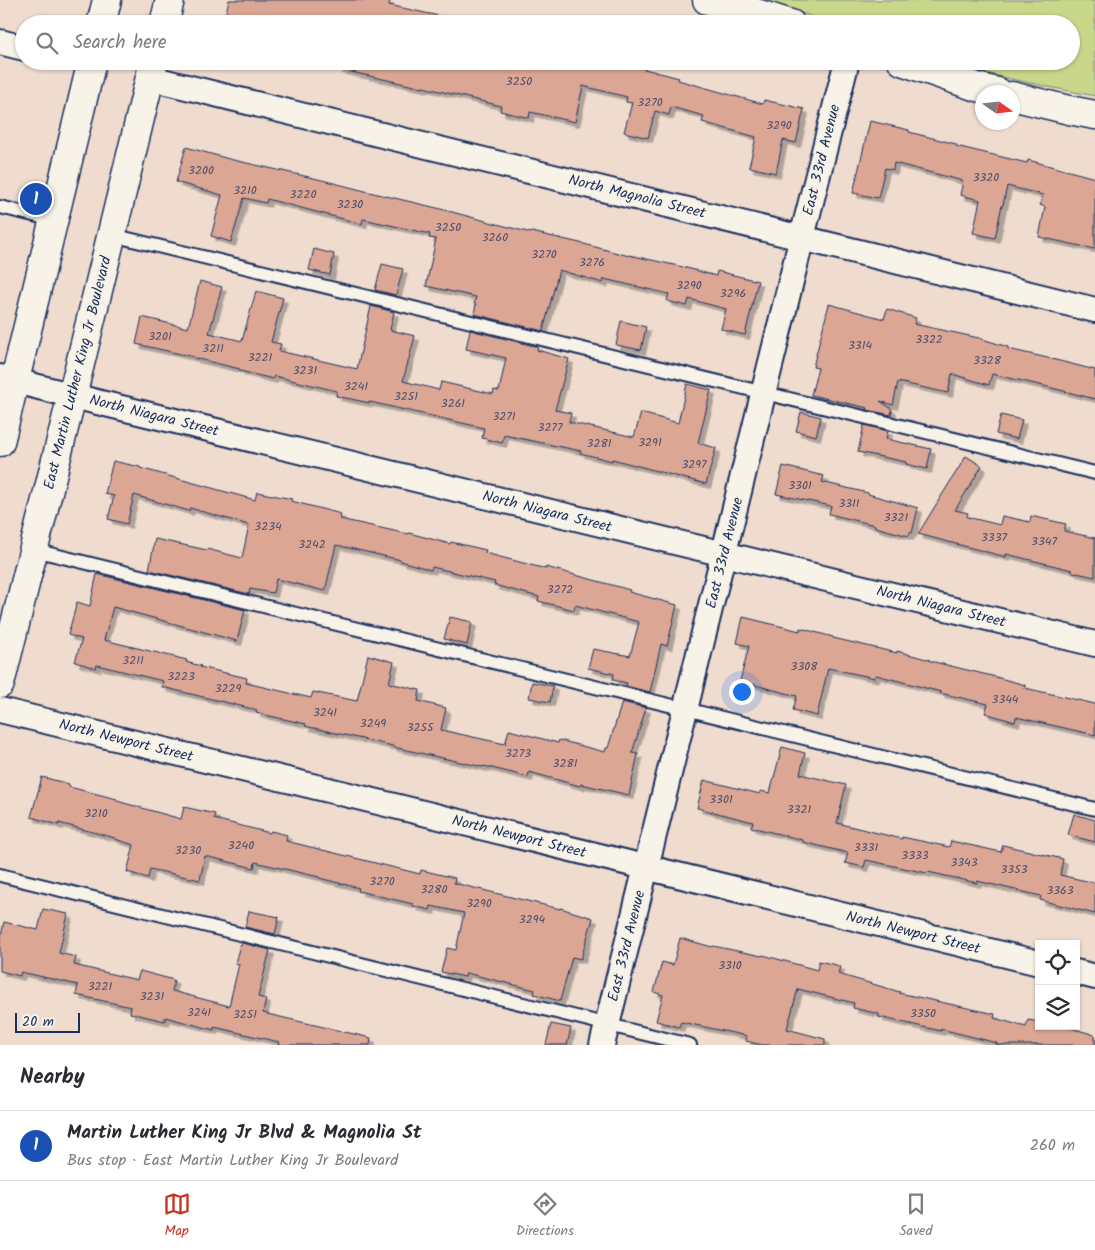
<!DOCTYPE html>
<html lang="en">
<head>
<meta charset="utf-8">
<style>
  :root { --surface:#fff; --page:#f7f7f7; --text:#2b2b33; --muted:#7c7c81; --line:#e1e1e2; --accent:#c8321e }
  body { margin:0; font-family:Kalam,sans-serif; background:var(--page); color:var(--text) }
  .controls { position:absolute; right:15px; bottom:15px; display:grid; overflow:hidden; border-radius:0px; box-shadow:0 1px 4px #0004 }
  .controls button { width:45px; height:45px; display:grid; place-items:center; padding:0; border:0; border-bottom:1px solid var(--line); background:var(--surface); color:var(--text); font:25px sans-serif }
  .compass { position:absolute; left:975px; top:85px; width:45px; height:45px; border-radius:50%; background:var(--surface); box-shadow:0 1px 4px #0004; rotate:104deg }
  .scale { position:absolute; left:15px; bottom:12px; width:65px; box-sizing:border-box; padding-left:5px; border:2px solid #1b2f5e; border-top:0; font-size:14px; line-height:18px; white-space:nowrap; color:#1b2f5e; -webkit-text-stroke:4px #f7f3e8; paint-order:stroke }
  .you { position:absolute; left:741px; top:691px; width:18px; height:18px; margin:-12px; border:4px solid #fff; border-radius:50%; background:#1a73e8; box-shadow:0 0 0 8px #1a73e833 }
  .badge { display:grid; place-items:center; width:32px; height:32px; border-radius:50%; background:var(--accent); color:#fff; font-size:16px; font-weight:700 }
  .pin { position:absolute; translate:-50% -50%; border:2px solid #fff; box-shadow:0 1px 5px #0006 }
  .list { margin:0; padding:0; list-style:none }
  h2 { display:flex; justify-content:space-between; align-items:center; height:65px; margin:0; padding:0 20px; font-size:21px }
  h2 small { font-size:16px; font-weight:400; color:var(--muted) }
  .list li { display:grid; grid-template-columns:32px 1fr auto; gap:15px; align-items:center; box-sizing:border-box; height:70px; padding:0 20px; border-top:1px solid var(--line) }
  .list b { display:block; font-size:19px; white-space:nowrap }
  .list p { margin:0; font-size:16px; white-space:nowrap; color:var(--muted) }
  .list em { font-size:16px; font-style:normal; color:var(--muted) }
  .icon { flex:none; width:28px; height:28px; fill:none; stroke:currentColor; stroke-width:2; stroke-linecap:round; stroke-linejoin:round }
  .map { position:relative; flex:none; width:1095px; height:1045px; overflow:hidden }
  .search { position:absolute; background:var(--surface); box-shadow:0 1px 4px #0004; left:15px; right:15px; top:15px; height:55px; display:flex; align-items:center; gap:12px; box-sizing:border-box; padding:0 18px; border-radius:28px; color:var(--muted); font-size:19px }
  .sheet { height:135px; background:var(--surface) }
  nav { display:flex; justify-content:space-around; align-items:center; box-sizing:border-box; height:70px; border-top:1px solid var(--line); background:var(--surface); font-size:14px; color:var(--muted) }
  nav a { display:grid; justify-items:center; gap:2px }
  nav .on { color:var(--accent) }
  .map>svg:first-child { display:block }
</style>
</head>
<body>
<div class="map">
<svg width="1095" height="1045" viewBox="0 0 1095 1045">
  <defs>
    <filter id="shadow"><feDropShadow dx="4.5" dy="4.5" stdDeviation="0" flood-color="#0004"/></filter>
  </defs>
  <rect width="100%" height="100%" fill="#efdccf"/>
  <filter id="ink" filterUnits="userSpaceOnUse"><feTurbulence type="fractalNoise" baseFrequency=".02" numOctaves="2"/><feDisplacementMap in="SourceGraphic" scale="10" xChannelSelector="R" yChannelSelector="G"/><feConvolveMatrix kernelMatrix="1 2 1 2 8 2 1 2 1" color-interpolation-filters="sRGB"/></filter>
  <g filter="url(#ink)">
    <path fill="#c9d78a" stroke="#728374" d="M764,0H1088L1095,2V96C1045,86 993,77 944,61H1071V24H833Z"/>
    <path fill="#dca694" stroke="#1b2f5e" filter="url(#shadow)" d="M229,0H390L389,5L439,16L438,24H223Z
      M339,61H614L679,78L678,80L763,104L764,100L804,109L796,143L783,140L776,173L749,167L756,137L702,122L704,116L671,107L669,115L655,111L648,138L624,132L632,103L626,102L627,97L583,86L575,122L530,112L529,118L500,111L501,106L423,87V88L338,69Z
      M870,121L909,130V132L956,144V146L1027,163L1028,160L1095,178V249L1039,237L1045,207L1040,205L1043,195L1007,186L1003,205H1002L995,238L973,233L980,200L960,195L963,181L894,163L893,170L885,168L878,198L853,193Z
      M186,147L229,159L322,180L369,192L437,208L531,233L532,232L580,243L629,256V255L683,267L716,276L717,271L758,281L745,335L721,329L726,309L689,299L687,306L667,301L669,294L604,279L603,283L559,270L543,331L474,314L476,304H474L476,297L426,286L436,239L429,238L430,234L363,219L362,224L267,199L266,203L244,198L231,242L211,236L222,195L176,182Z
      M314,249L334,254L330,275L309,270Z
      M382,264L403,269L396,295L375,290Z
      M200,281L222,287L209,333L242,341L256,291L283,298L271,342L281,344L279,351L357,369L371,306L394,312L390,330L415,336L403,381L439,390L441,382L493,394L494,390L499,391L506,358L466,349L470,330L538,347L537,350L569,359L555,410L571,413L569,422L634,437L641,413L678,423L687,384L711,390L698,443L716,448L706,484L612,459V461L580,453L581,451L504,435L502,443L482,438L484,428L370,402V403L336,396L337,391L274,376L273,379L240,371V369L194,358V357L136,344L142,317L188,328Z
      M829,304L884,319L887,309L916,318L914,324L979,338L1008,347V349L1052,359L1095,370V399L1044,386L992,374L989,385L952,374L948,393L898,382L893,405L880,401L892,409L891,415L867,410L868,408L811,395L818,368L813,367Z
      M621,321L646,327L641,350L616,345Z
      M801,412L821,417L816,436L796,431Z
      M1001,415L1022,420L1017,439L996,434Z
      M864,425L888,431L886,439L931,449L927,469L906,464V462L858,452Z
      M966,456L982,466L955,510L968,513L967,517L1000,525L1002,516L1030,522L1031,516L1066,524L1064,531L1095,538V577L1072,572V570L1006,554V557L918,534Z
      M113,461L140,467V468L255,500L257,492L292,499L291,501L341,514L340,519L408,534L409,533L450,544L451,542L486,550L485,553L546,569V567L590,579L630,590L629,592L677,605L667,646L661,644L650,692L626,686L627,683L613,680L614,674L588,668L593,649L630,656L639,622L575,605L574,610L538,601L539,597L494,585L495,582L432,567L431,570L401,561V560L336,545L325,591L276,579L273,593L250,589L249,594L149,570L155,539L207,550V549L242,558L249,525L190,508L189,511L134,495L127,524L108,519L114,496L105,494Z
      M783,466L824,476L822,482L868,493V494L918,508L912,533L910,532L909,536L875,527V525L829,514L831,506L776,494Z
      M97,574L245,610L237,641L113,607L104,640L187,660L186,662L201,666L200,667L247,678L246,683L311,698L313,692L357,701L368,655L394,662L389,683L420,690L418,701L446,708L441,730L505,744L509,730L558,743L559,740L605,752L606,748H608L622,702L646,708L632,753L638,754L629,795L581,784L580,786L529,772L528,777L484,766L483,767L393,747V746L305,726L306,724L256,713L257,710L162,687L163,681L97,665L96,668L75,662L82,639L68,635L77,602L90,606Z
      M450,617L472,622L467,645L444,639Z
      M743,617L800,631V628L833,637V638L897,653V651L930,660V661L996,677L1025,685V688L1095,704V735L1016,717L1015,722L985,713L988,704L940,693L941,692L876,675L875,678L828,668L817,716L793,710L797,696L740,681L749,646L737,643Z
      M532,682L553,686L550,702L529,698Z
      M782,747L805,753L800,774L846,785L837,823L902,839V837L949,847L951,841L1001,852L1003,845L1063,859L1060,875L1095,883V914L1040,900L1041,896L977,881V883L928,872L927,873L866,860L864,867L845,863L848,853L803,842V840L751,827L753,822L697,808L704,780L760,794V791L770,793Z
      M42,777L69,784V787L117,799V801L181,819L184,807L215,814L214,819L270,833L271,831L287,835L286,841L420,874L421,870L455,878L454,883L560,909V908L593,918L581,959L572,957L560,1001L534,994L535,990L466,973L465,977L441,972L447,948L456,950L464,913L431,906L430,910L413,906V904L358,891L359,888L319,878V877L255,862L254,868L205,856L200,880L150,869L148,878L127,872L134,845L115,839V838L59,823V825L31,817Z
      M1074,814L1095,820V842L1068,835Z
      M43,909L68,914L59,953L76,957L74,965L137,980L140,971L174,980L172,991L229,1006L239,964L235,963L240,945H241L242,943L270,950L258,997L266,999L263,1013L371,1038L370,1045H278L279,1042L214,1027V1030L165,1017V1021L130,1013L131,1007L76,995L78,985L21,972L20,976L0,971V941L4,922L38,930Z
      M249,911L279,917L275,934L245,927Z
      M680,938L712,947L713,946L762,956L763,955L817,970L819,961L840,966L838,974L900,992L899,993L995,1014L994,1018L1026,1027L1028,1020L1039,1022V1026H1064L1095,1035V1045H997V1043L941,1029V1031L879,1017V1014L853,1008L854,1003L798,989L787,1029L825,1039V1045H762L746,1041L747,1036L681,1022L679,1027L656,1021L663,995L654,992L662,962L673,965Z
      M551,1024L571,1028L567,1045H546Z"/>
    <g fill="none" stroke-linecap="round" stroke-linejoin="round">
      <g stroke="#1b2f5e" stroke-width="16">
        <path id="service" d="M0,207L54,220
          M112,235L1095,473
          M34,550L1095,809
          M0,875L690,1045"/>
      </g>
      <g stroke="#1b2f5e" stroke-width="28">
        <path id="minor" d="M0,42L24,48
          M150,78L1095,310
          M0,377L97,402L1095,644
          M0,710L1039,963
          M1076,972L1095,977
          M602,1045L802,237L847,61"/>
      </g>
      <g stroke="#1b2f5e" stroke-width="31">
        <path id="tertiary" d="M707,0L740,8L791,24
          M902,61L977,87L998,92
          M1012,96L1069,110L1095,115"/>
      </g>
      <g stroke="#1b2f5e" stroke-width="31">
        <path id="secondary" d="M101,24L107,0
          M164,24L170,0
          M0,442L92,61
          M0,684L80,364L154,61"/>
      </g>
      <use href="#service" stroke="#f7f3e8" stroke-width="12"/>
      <use href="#minor" stroke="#f7f3e8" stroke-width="24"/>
      <use href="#tertiary" stroke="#f7f3e8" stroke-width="28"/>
      <use href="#secondary" stroke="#f7f3e8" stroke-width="28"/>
    </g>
  </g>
  <g text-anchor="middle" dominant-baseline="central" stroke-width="4" stroke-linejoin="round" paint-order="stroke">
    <g font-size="12" fill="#4b4d6c">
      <text x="519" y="81">3250</text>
      <text x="650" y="102">3270</text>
      <text x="779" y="125">3290</text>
      <text x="201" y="170">3200</text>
      <text x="986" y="177">3320</text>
      <text x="245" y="190">3210</text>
      <text x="303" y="194">3220</text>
      <text x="350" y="204">3230</text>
      <text x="448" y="227">3250</text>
      <text x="495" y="237">3260</text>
      <text x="544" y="254">3270</text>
      <text x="592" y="262">3276</text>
      <text x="689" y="285">3290</text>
      <text x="733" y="293">3296</text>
      <text x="160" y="336">3201</text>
      <text x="929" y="339">3322</text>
      <text x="860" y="345">3314</text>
      <text x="213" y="348">3211</text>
      <text x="260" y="357">3221</text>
      <text x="987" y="360">3328</text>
      <text x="305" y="370">3231</text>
      <text x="356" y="386">3241</text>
      <text x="406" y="396">3251</text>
      <text x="453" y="403">3261</text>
      <text x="504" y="416">3271</text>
      <text x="550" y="427">3277</text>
      <text x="650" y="442">3291</text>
      <text x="599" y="443">3281</text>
      <text x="694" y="464">3297</text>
      <text x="800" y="485">3301</text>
      <text x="849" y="503">3311</text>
      <text x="896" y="517">3321</text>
      <text x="268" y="526">3234</text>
      <text x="994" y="537">3337</text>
      <text x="1044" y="541">3347</text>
      <text x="312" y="544">3242</text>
      <text x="560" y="589">3272</text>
      <text x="133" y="660">3211</text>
      <text x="804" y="666">3308</text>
      <text x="181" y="676">3223</text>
      <text x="228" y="688">3229</text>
      <text x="1005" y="699">3344</text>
      <text x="325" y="712">3241</text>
      <text x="373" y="723">3249</text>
      <text x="420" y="727">3255</text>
      <text x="518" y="753">3273</text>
      <text x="565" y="763">3281</text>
      <text x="721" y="799">3301</text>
      <text x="799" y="809">3321</text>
      <text x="96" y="813">3210</text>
      <text x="241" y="845">3240</text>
      <text x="866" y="847">3331</text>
      <text x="188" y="850">3230</text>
      <text x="915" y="855">3333</text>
      <text x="964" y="862">3343</text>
      <text x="1014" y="869">3353</text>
      <text x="382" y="881">3270</text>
      <text x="434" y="889">3280</text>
      <text x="1060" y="890">3363</text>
      <text x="479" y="903">3290</text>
      <text x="532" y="919">3294</text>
      <text x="730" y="965">3310</text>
      <text x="100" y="986">3221</text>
      <text x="152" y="996">3231</text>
      <text x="199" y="1012">3241</text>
      <text x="923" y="1013">3350</text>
      <text x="245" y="1014">3251</text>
    </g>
    <g font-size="15" fill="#1b2f5e" stroke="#f7f3e8">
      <text transform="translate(822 160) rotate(-76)">East 33rd Avenue</text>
      <text transform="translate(637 197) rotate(14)">North Magnolia Street</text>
      <text transform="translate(78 373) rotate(-76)">East Martin Luther King Jr Boulevard</text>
      <text transform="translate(154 416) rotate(14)">North Niagara Street</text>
      <text transform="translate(547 512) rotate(14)">North Niagara Street</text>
      <text transform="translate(725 553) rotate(-76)">East 33rd Avenue</text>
      <text transform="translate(941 607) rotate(14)">North Niagara Street</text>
      <text transform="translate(126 741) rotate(14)">North Newport Street</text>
      <text transform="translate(519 837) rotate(14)">North Newport Street</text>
      <text transform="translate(913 933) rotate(14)">North Newport Street</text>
      <text transform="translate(627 946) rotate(-76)">East 33rd Avenue</text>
    </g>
  </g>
</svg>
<div class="controls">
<button><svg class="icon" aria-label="locate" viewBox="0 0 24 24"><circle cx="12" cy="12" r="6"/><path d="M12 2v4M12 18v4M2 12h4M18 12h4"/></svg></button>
<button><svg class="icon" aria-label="layers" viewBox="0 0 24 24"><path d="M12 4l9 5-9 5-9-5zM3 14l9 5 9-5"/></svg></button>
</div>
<svg class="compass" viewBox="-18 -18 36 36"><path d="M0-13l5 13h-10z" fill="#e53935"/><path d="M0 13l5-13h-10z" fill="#7c7c81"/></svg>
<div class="scale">20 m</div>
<div class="you"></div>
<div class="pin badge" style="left:36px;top:199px;background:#1a4fb4">1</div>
<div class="search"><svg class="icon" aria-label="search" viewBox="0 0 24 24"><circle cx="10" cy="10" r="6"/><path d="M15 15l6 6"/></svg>Search here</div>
</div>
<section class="sheet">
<h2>Nearby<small></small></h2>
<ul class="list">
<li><span class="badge" style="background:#1a4fb4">1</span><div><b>Martin Luther King Jr Blvd &amp; Magnolia St</b><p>Bus stop · East Martin Luther King Jr Boulevard</p></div><em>260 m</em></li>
</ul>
</section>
<nav>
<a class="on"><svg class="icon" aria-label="map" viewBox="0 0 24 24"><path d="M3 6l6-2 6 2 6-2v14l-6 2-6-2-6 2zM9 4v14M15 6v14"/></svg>Map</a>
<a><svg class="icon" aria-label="directions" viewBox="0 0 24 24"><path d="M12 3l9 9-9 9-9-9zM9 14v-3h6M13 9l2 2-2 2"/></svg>Directions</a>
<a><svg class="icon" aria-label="saved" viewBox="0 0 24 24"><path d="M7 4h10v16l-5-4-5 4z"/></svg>Saved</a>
</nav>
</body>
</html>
